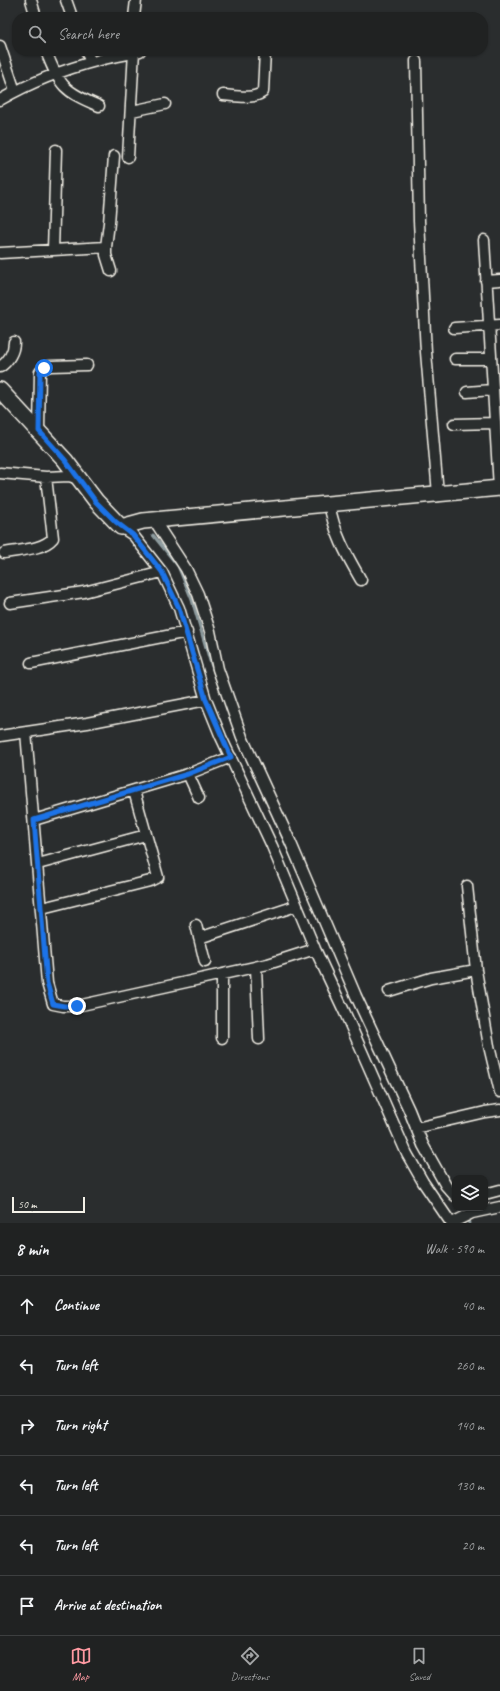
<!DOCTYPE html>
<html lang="en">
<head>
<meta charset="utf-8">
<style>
  :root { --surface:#202222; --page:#282a2a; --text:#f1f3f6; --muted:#a2a4a5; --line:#3d3f40; --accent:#ff9aa2 }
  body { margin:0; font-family:Caveat,sans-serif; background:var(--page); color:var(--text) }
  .controls { position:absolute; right:12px; bottom:12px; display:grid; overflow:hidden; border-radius:8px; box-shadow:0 1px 3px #0004 }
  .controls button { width:36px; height:36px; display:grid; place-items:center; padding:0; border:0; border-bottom:1px solid var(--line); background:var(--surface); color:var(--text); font:20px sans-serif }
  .scale { position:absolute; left:12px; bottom:10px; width:73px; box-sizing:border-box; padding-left:4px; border:2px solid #f4f1e8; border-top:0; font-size:11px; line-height:14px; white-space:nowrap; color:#f4f1e8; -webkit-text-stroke:3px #2a2d2e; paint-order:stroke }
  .stop { position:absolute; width:12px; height:12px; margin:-9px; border:3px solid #1a73e8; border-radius:50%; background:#fff }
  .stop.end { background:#1a73e8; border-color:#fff; box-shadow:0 1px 4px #0008 }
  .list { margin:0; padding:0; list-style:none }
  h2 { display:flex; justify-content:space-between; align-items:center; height:52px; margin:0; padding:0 16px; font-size:17px }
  h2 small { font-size:13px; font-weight:400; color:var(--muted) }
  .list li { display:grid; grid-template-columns:26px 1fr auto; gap:12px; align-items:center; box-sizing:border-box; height:60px; padding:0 16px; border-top:1px solid var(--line) }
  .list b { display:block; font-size:15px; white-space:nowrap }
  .list em { font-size:13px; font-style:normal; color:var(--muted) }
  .icon { flex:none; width:22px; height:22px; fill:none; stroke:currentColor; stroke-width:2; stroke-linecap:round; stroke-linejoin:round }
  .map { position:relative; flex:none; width:500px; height:1223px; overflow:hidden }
  .search { position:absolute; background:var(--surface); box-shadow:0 1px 3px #0004; left:12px; right:12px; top:12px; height:44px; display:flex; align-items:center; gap:10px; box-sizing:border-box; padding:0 14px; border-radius:16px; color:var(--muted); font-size:15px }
  .sheet { height:412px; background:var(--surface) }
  nav { display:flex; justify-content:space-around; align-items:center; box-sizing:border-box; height:56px; border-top:1px solid var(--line); background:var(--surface); font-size:11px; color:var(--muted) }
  nav a { display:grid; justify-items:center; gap:2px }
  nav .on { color:var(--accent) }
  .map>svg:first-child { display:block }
</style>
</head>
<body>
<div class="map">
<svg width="500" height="1223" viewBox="0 0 500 1223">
  <rect width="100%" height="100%" fill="#2a2d2e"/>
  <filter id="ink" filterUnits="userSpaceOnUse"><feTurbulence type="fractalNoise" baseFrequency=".025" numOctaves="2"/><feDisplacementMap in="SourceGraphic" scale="8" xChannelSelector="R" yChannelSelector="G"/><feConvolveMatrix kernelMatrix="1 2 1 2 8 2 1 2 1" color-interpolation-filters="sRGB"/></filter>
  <g filter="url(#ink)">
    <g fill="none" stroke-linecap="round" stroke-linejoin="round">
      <path stroke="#8e9c9f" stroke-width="3" d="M153,535L178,566L192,600L210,661L235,730
        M274,818L301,878
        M459,1208L469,1223"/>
      <g stroke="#f4f1e8" stroke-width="13">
        <path id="street" d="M31,0L36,17
          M66,0L72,17
          M134,17L136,0
          M0,46L15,91
          M46,51C59,86 65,92 99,106
          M86,51L91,62
          M416,61L419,221L426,352L438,494
          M223,95C236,96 252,100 263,92L265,51
          M0,100C31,82 65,69 100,60C113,56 127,55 140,51
          M132,111L165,104
          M128,157L134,51
          M484,240L499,488
          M53,250L56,150
          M0,253L106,247
          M111,271L106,255V247L109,223L114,156
          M486,281L500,280
          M454,328L500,325
          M455,359H491
          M0,367C8,362 14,352 14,342
          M467,392L492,390
          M454,424L495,423
          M39,431L40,372L44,368L50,366L87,365
          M0,473L46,477L69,476L79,479
          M329,503C334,533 346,554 361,580
          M154,520L186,569L198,594L210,631L218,669L242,737L290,841L356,996L409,1110L423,1145L446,1186L455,1196
          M121,527L133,535L162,572L179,608L206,700L221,737L272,846L315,949L345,1013L407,1154L423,1182L451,1223
          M4,553C19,550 43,550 53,538L46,477
          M10,603L84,592L162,572
          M31,663L187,632
          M26,732L47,983L53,1004L63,1006H77L268,964L315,949
          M0,736L87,723L206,700
          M188,774L199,798
          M34,820L188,774L231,757
          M38,864L146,835
          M467,886L476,970L489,1046L500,1092
          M42,908L150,881L158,877L134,791
          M196,925L205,962
          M199,938L296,906
          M256,967L259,1039
          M222,975V1038
          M389,991L431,978L476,970
          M416,1128L485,1112L500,1110
          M485,1194L500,1190
          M452,1223L472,1213L500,1207"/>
      </g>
      <g stroke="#f4f1e8" stroke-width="18">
        <path id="secondary" d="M0,390L65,460L96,501L121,527L143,521L500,488"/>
      </g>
      <use href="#street" stroke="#2a2d2e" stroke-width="10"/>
      <use href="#secondary" stroke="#2a2d2e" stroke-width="15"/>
    </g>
  </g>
  <g fill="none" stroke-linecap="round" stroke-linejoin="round" filter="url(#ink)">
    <path stroke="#1a73e8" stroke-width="5" d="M44,368L40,372L39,431L65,460L96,502L116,522L133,535L162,572L179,608L206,700L231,757L188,774L34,820L47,983L53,1004L64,1006H77"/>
  </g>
</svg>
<div class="controls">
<button><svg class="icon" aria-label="layers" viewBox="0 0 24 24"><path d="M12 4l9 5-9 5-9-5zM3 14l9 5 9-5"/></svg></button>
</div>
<div class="scale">50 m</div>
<div class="stop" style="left:44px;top:368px"></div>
<div class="stop end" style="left:77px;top:1006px"></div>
<div class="search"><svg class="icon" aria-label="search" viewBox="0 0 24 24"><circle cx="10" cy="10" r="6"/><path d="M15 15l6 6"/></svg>Search here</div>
</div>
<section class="sheet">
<h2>8 min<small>Walk · 590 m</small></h2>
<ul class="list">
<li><svg class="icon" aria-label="ahead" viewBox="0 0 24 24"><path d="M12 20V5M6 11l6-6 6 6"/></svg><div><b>Continue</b></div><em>40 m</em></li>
<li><svg class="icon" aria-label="left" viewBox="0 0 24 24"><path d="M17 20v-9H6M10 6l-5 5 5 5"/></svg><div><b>Turn left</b></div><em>260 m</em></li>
<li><svg class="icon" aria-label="right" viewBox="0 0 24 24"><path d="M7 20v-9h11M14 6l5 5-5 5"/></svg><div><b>Turn right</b></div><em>140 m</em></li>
<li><svg class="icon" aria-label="left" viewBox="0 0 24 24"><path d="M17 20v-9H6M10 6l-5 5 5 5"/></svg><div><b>Turn left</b></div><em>130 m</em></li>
<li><svg class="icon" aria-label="left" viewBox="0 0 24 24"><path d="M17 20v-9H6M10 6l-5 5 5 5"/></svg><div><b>Turn left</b></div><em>20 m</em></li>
<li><svg class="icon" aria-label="arrive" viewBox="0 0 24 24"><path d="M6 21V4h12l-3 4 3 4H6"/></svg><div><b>Arrive at destination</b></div></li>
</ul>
</section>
<nav>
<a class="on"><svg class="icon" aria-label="map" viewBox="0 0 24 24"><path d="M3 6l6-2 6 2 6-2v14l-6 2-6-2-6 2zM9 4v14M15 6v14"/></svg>Map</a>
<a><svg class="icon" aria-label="directions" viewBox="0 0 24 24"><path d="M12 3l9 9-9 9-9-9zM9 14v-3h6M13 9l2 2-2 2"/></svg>Directions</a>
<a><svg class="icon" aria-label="saved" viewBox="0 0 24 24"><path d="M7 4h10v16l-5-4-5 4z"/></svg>Saved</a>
</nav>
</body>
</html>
